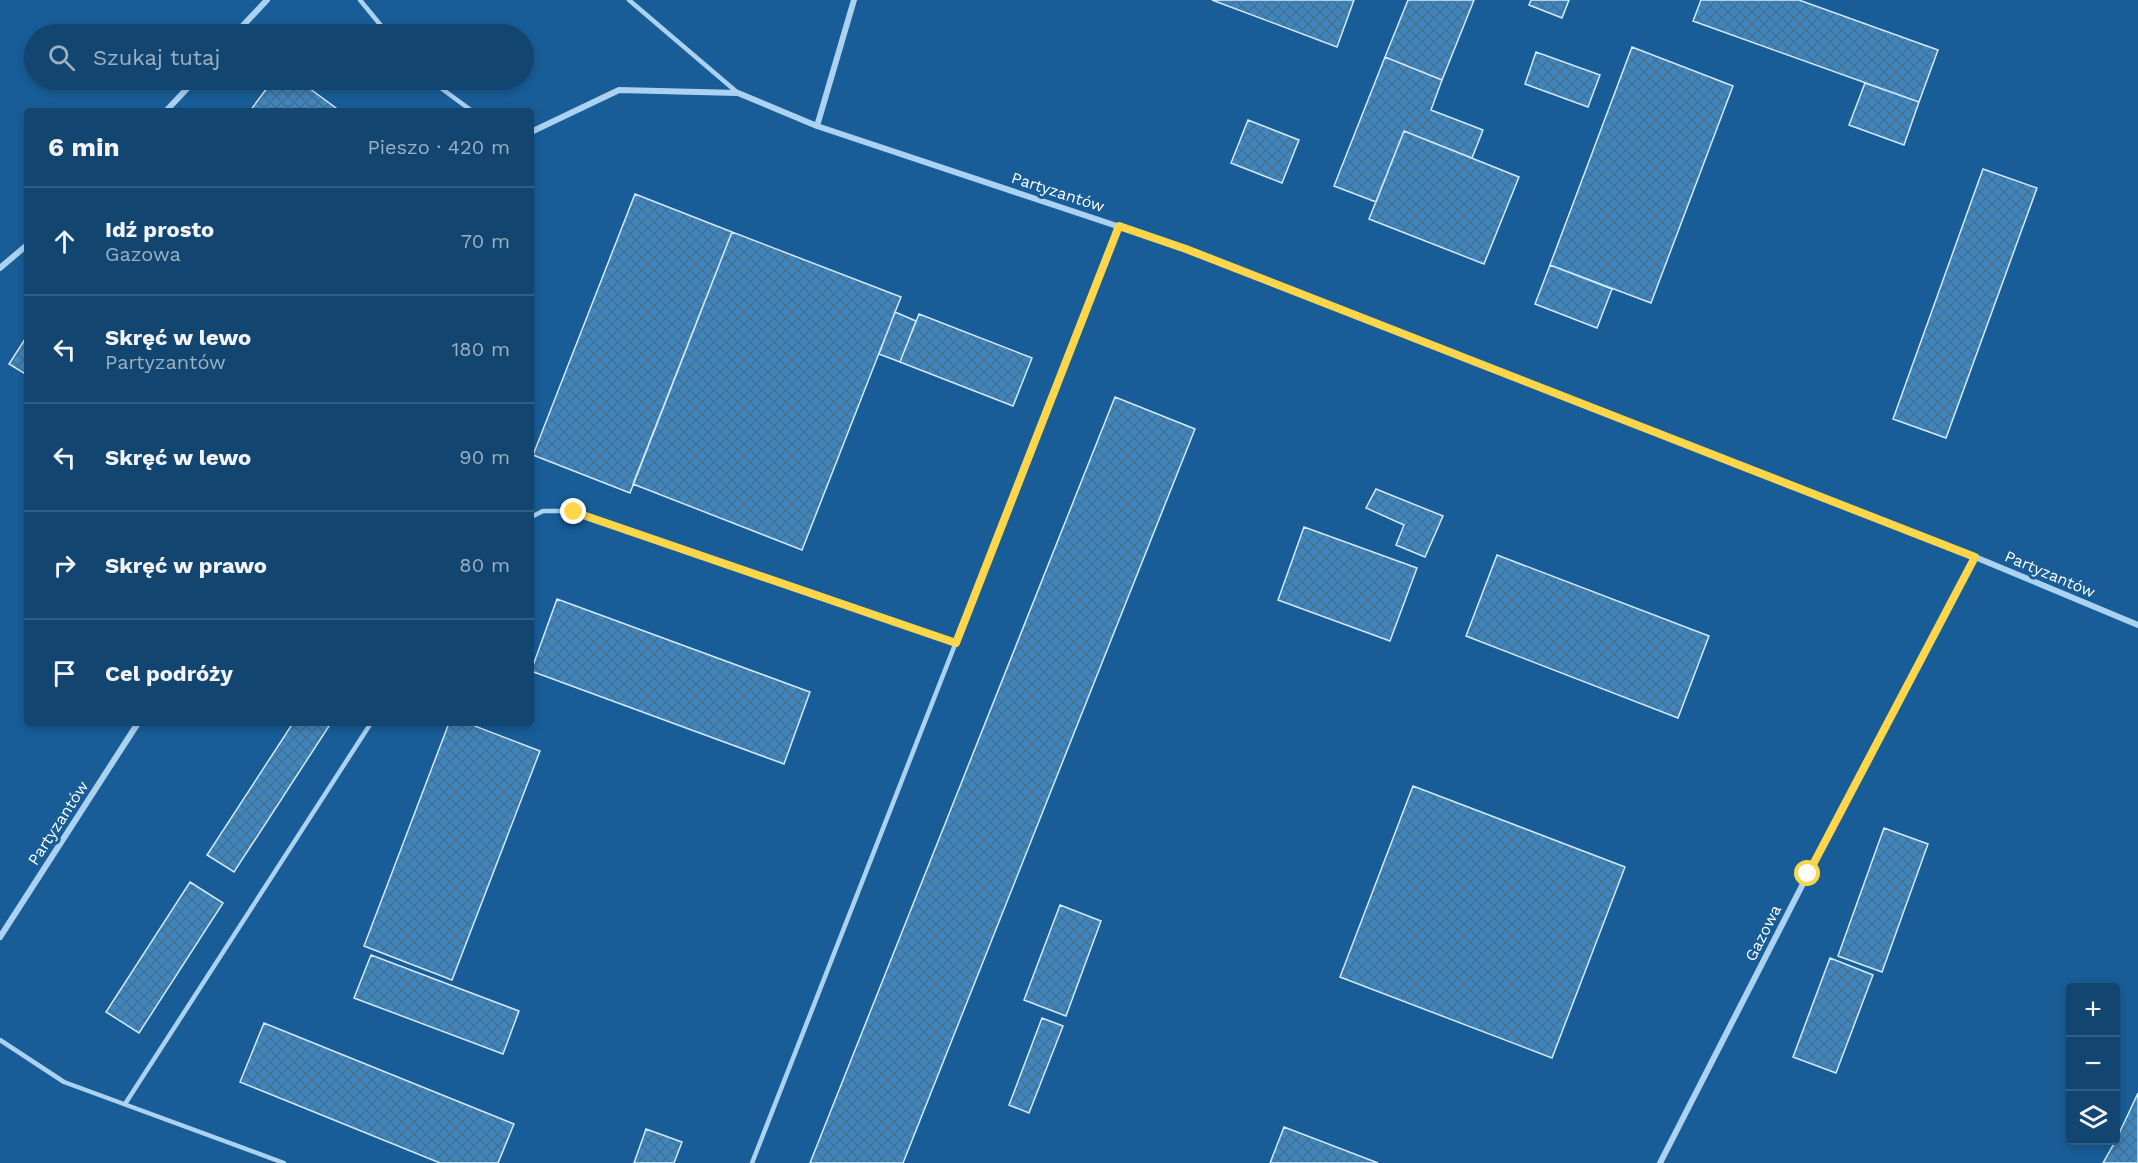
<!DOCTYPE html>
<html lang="pl">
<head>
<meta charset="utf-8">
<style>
  :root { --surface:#124671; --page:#1b4d76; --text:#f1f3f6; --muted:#9cb1c3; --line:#315e84 }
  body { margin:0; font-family:"Work Sans",sans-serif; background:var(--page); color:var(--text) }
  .controls { position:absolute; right:18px; bottom:18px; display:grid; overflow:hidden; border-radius:6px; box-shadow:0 3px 9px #0003 }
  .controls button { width:54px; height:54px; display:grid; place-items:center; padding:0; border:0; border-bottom:2px solid var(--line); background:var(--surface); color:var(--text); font:30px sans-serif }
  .stop { position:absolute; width:18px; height:18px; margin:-14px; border:4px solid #ffd54a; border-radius:50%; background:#fff }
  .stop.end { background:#ffd54a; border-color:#fff; box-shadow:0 2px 6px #0008 }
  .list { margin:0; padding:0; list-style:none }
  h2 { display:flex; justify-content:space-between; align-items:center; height:78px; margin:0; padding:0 24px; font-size:26px }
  h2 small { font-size:20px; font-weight:400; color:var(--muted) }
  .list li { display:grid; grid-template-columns:39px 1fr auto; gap:18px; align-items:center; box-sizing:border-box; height:108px; padding:0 24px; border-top:2px solid var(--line) }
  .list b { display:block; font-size:22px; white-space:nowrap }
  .list p { margin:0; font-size:20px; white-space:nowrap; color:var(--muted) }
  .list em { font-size:20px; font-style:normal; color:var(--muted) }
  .icon { flex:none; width:33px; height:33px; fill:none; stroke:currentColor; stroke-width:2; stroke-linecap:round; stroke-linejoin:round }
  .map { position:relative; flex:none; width:2138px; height:1163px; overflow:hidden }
  .search { position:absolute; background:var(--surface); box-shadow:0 3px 9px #0003; left:24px; top:24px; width:510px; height:66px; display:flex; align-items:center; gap:15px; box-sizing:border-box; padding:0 21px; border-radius:33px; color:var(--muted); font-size:22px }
  .panel { position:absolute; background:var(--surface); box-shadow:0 3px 9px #0003; left:24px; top:108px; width:510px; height:618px; border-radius:6px }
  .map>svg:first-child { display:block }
</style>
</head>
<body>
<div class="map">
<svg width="2138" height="1163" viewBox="0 0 2138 1163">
  <defs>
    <pattern id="building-cross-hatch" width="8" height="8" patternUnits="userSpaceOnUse" patternTransform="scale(1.5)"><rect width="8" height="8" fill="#4086be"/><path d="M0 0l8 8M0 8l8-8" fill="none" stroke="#456f90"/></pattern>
  </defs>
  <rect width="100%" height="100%" fill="#185d97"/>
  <path fill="url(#building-cross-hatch)" stroke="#d2eafc" stroke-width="1.5" d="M1212,0H1354L1337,47Z
    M1408,0H1474L1442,80L1385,57Z
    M1531,0H1569L1562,18L1529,5Z
    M1701,0H1799L1938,50L1919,102L1693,21Z
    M1632,47L1733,86L1651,303L1550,265Z
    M1536,52L1600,75L1588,107L1525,84Z
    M1385,57L1442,80L1431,110L1483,130L1472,158L1404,131L1376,202L1334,186Z
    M273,80H298L340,111H250Z
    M1865,83L1919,102L1904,145L1849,125Z
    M1248,120L1299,140L1282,183L1231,163Z
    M1404,131L1519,177L1484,264L1369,219Z
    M1983,169L2037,188L1946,438L1893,419Z
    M635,194L732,232L630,493L533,455Z
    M732,232L901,297L802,550L633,484Z
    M1550,265L1612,289L1597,328L1535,304Z
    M895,312L916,321L900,362L879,354Z
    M919,314L1032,358L1013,406L900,362Z
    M27,336V375L9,364Z
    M1115,397L1195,429L903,1163H810Z
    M1376,489L1443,516L1425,557L1396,545L1404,525L1366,508Z
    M1304,527L1417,568L1390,641L1278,600Z
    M1497,555L1709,636L1678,718L1466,636Z
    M557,599L810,692L784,764L531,671Z
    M293,723H331L234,872L207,855Z
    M449,723H467L540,751L452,980L364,946Z
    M1413,786L1625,867L1552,1058L1340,977Z
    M1884,828L1928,844L1882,972L1838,956Z
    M190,882L223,903L139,1033L106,1012Z
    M1060,905L1101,921L1066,1016L1024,1000Z
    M371,955L519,1011L503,1054L354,998Z
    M1830,958L1873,975L1836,1073L1793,1057Z
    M1042,1018L1063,1026L1029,1113L1009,1105Z
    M264,1023L514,1124L498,1163H440L240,1082Z
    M2138,1093V1163H2103L2116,1140Z
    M1284,1127L1378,1163H1270Z
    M646,1129L682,1142L674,1163H634Z"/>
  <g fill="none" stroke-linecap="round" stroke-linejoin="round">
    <path stroke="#abd2f1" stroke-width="4.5" d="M360,0L388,34
      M629,0L738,93
      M430,80L472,111
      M531,517L543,511H574L956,643
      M0,1040L64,1082L284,1163
      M125,1104L371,723
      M752,1163L1119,226"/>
    <path stroke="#abd2f1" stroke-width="6" d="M235,34L267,0
      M166,111L195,80
      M817,126L854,0
      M531,132L619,90L738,93L817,126L1186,249L1975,557L2138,625
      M0,268L27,245
      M0,937L138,723
      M1660,1163L1808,874L1975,557"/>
  </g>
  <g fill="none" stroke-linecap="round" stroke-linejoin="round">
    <path stroke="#ffd54a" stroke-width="8" d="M574,512L956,643L1119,226L1186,249L1975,557L1808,874"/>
  </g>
  <g text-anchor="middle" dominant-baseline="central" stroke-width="6" stroke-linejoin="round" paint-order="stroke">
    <g font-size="16" fill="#fff" stroke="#185d97">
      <text transform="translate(1058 192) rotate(18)">Partyzantów</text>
      <text transform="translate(2050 574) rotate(23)">Partyzantów</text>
      <text transform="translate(58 823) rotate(-57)">Partyzantów</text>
      <text transform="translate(1763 933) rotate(-63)">Gazowa</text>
    </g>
  </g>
</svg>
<div class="controls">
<button>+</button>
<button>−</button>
<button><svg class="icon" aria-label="layers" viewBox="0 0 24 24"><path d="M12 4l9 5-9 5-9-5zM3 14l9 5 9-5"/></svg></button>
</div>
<div class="stop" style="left:1808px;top:874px"></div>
<div class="stop end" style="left:574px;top:512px"></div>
<div class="search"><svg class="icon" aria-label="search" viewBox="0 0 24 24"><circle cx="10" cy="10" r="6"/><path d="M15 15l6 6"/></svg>Szukaj tutaj</div>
<section class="panel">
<h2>6 min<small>Pieszo · 420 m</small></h2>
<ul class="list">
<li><svg class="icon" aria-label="ahead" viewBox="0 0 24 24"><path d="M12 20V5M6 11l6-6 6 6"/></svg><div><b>Idź prosto</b><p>Gazowa</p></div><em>70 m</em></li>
<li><svg class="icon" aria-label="left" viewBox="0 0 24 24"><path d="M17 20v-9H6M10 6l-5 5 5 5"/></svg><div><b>Skręć w lewo</b><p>Partyzantów</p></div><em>180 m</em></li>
<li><svg class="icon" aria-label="left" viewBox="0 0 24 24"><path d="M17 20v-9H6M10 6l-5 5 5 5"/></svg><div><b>Skręć w lewo</b></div><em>90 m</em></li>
<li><svg class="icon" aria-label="right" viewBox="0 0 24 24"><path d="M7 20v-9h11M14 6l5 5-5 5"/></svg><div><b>Skręć w prawo</b></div><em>80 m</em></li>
<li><svg class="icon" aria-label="arrive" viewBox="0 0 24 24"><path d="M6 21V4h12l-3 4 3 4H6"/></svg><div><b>Cel podróży</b></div></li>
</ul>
</section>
</div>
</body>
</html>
